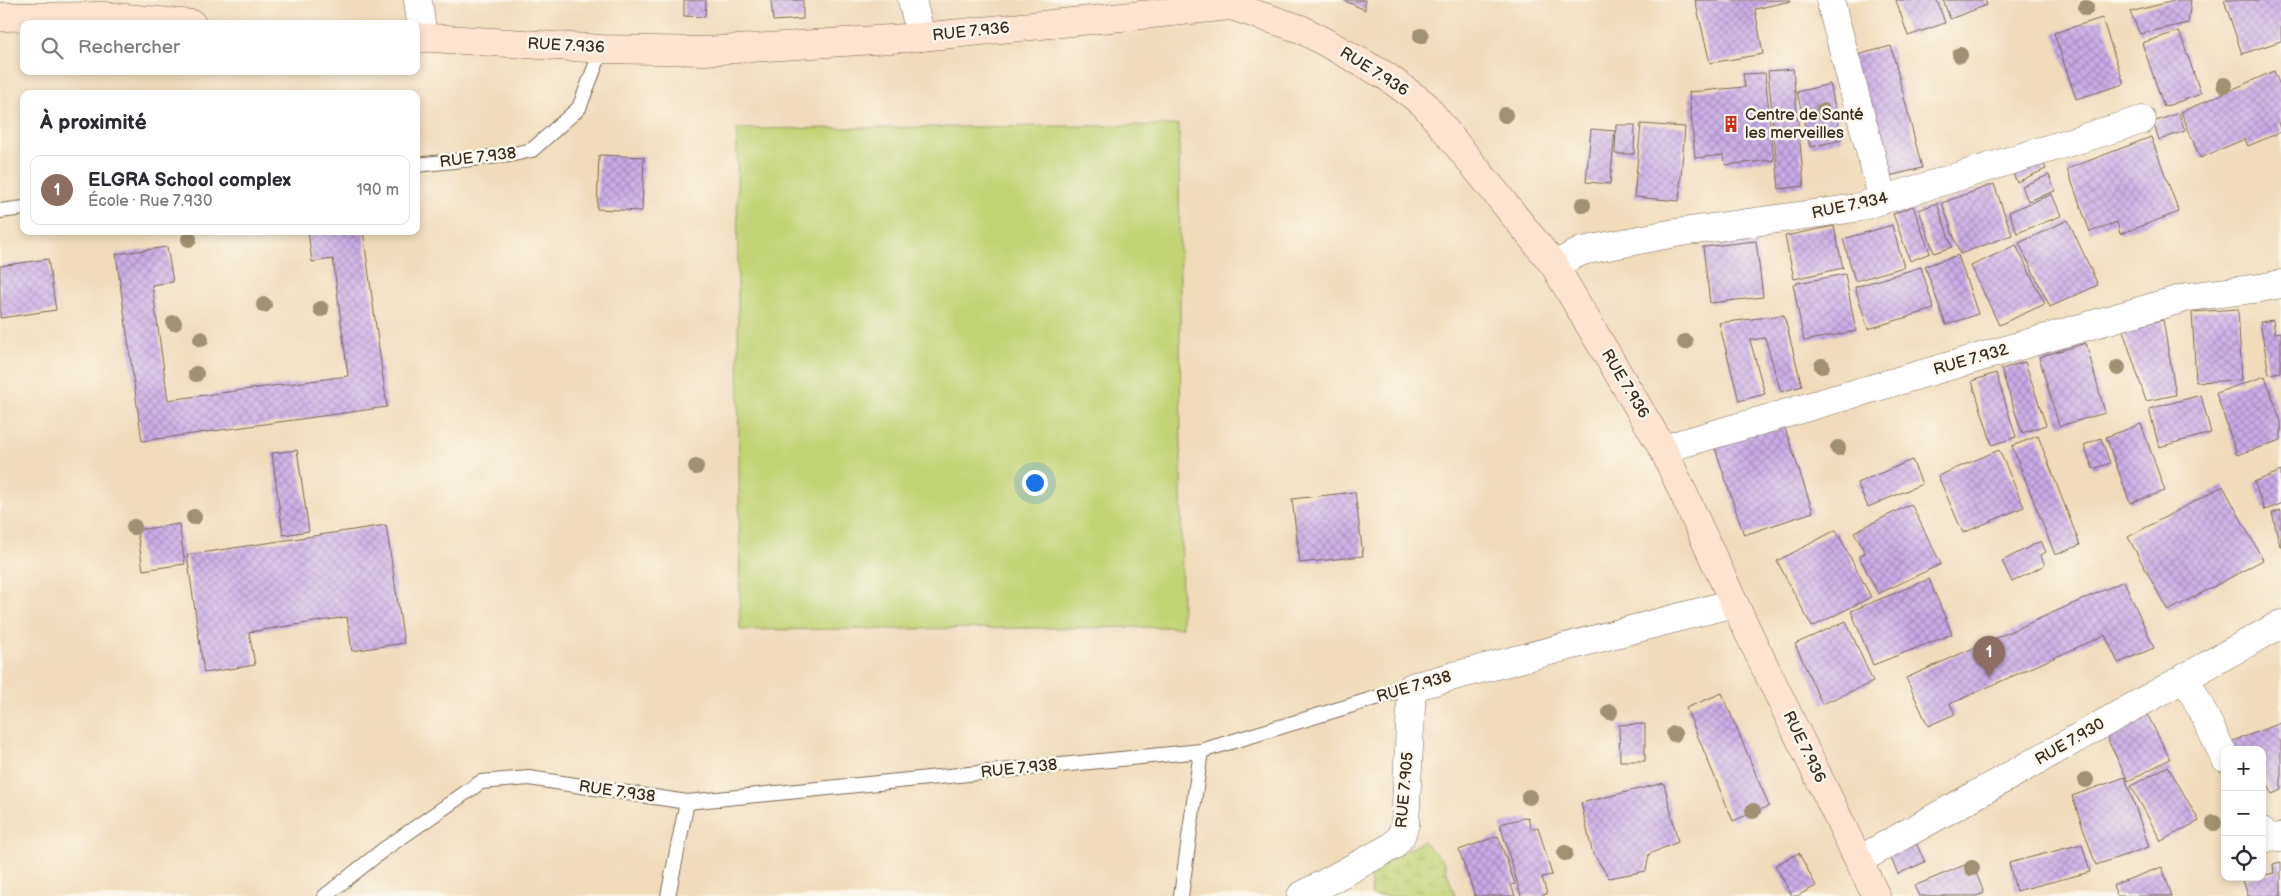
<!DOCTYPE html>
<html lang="fr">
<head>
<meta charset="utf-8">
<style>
  :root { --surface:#fff; --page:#f7f7f7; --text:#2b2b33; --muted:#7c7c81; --line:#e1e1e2; --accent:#c8321e }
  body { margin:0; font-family:"Balsamiq Sans",sans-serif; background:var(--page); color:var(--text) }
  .controls { position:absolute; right:15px; bottom:15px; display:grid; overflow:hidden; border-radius:10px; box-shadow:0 2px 8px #0003 }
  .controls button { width:45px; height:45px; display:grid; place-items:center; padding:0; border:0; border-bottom:1px solid var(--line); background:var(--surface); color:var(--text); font:25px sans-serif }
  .you { position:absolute; left:1034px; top:482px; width:18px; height:18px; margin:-12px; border:4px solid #fff; border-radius:50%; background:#1a73e8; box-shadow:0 0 0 8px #1a73e833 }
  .badge { display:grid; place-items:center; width:32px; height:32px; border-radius:50%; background:var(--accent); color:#fff; font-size:16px; font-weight:700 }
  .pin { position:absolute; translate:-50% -41px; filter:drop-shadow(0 1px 2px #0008) }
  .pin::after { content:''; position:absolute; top:26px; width:18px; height:15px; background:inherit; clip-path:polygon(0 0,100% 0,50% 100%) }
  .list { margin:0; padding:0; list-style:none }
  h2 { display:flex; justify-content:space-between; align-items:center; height:65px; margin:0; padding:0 20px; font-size:21px }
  h2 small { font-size:16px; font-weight:400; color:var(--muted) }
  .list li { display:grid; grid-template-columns:32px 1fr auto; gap:15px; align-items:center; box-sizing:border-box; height:70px; margin:0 10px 10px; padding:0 10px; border:1px solid var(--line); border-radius:10px }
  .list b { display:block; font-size:19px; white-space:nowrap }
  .list p { margin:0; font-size:16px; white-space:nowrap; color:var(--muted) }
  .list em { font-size:16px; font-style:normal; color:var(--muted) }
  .icon { flex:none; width:28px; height:28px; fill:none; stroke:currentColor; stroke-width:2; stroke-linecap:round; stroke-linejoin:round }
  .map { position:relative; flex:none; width:2281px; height:896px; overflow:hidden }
  .search { position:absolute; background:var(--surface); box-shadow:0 2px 8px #0003; left:20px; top:20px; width:400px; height:55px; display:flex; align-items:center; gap:12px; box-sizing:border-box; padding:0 18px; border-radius:10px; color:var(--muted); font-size:19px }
  .panel { position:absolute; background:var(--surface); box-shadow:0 2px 8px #0003; left:20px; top:90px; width:400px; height:145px; border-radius:10px }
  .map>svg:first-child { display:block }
</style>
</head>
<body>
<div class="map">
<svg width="2281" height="896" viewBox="0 0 2281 896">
  <defs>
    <pattern id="wetland-marsh" width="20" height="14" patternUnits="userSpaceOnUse" patternTransform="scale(1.25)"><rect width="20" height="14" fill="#c1d375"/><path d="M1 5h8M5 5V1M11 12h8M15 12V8" fill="none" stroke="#a7b565"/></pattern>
    <pattern id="building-cross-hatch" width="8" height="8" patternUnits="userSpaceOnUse" patternTransform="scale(1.25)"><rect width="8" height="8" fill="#c9abe8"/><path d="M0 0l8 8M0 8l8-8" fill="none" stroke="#a48bbb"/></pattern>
  </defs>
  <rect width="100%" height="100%" fill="#fbf7ec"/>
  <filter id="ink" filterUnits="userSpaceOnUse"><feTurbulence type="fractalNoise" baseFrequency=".02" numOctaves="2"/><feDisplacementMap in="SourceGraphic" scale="10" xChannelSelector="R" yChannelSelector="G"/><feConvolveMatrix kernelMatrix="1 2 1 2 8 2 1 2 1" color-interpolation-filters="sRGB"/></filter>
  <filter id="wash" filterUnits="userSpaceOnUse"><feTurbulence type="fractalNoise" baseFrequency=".0096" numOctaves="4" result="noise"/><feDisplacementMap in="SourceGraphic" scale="20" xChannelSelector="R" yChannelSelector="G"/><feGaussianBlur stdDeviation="1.12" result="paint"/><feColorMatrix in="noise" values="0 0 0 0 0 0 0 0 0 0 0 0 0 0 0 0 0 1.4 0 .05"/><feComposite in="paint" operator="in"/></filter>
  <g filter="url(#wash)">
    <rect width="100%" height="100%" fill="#f0dcbb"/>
    <path fill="url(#wetland-marsh)" stroke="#7e7e4a" d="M1423,841L1444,862L1455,896H1372L1370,872Z"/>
    <path fill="#c1d375" stroke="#7e7e4a" d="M1179,125L1182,627L740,630L737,129Z"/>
    <g id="blocks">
      <path fill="url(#building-cross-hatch)" d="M684,0H706L705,17L684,16Z
        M771,0H803V19L773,21Z
        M1343,0H1365V10Z
        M1695,0H1791V1L1755,9L1763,54L1710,63Z
        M1896,0H1937L1945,23L1908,36Z
        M1943,0H1985L1987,5L1950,19Z
        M2178,0H2191L2188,23L2140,34L2130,12Z
        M2224,0H2281V41L2242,54Z
        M2102,18L2124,84L2076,99L2054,33Z
        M2179,31L2201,94L2164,107L2142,43Z
        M1891,46L1922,168L1881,178L1850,57Z
        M1793,69L1804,186L1779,189L1768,71Z
        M2274,71L2281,88V122L2278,123L2281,132L2248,146L2245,139L2200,158L2181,112Z
        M1765,73L1774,160L1725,165L1724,155L1695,158L1689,92L1745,87L1743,74Z
        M1830,84L1842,140L1810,147L1797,92Z
        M2179,113L2185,131L2159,140L2153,122Z
        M1641,124L1685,127L1679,201L1634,197Z
        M1616,125H1635L1634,154H1615Z
        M1591,129L1615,131L1610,184L1586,182Z
        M2151,137L2179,212L2120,234L2117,222L2090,232L2067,169Z
        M599,155L644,157L642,211L597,209Z
        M2041,158L2046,169L2017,182L2011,170Z
        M2049,175L2055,191L2028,201L2022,186Z
        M1994,184L2012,235L1960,254L1942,203Z
        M2052,194L2061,216L2017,233L2009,212Z
        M1937,203L1952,247L1934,253L1919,210Z
        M1913,206L1930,253L1910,261L1893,214Z
        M2068,220L2098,285L2050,307L2019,243Z
        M1892,225L1904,267L1855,281L1843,239Z
        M1834,226L1843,268L1794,279L1785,236Z
        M308,231H363L387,407L142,441L116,254L167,247L173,282L152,285L168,400L348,376L333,259L312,262Z
        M1756,241L1763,297L1710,303L1703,247Z
        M2016,245L2045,304L1999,325L1971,266Z
        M1958,255L1978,314L1946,325L1925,266Z
        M48,259L56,310L0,318V266Z
        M1921,267L1934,309L1868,329L1855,287Z
        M1845,274L1856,331L1804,341L1793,284Z
        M2238,309L2242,380L2196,382L2192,312Z
        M1784,315L1802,386L1781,392L1765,338L1750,340L1765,394L1739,401L1719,323Z
        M2163,320L2176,395L2146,401L2122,327Z
        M2273,320L2275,333L2281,332V372L2269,374L2260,322Z
        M2086,343L2105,413L2059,426L2039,357Z
        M2025,362L2046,425L2022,433L2001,369Z
        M1996,373L2016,437L1992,445L1972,381Z
        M2265,376L2281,422V440L2237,455L2216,393Z
        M2201,395L2211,433L2159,447L2149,409Z
        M1782,419L1813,512L1744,535L1713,442Z
        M2141,424L2165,491L2130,503L2106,437Z
        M2038,436L2080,545L2055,555L2012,446Z
        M2101,438L2110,463L2093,469L2084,445Z
        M297,450L309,531L283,535L272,453Z
        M1999,450L2024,507L1963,533L1938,476Z
        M1912,460L1922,484L1868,507L1857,483Z
        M2281,471V504L2265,510L2254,482Z
        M2223,486L2263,560L2168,611L2128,537Z
        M1355,492L1363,556L1300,563L1292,499Z
        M1911,504L1941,564L1878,594L1859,556L1865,553L1854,532Z
        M2281,510V546H2280L2272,513Z
        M179,524L185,564L143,570L137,530Z
        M386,525L404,643L352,651L347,617L249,632L255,665L204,673L187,555Z
        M1836,530L1871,597L1812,627L1777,561Z
        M2041,541L2046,552L2040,555L2045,565L2012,582L2002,561Z
        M1929,579L1952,634L1873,665L1851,611Z
        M2124,581L2154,648L2118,663L2105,635L1950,704L1955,714L1928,726L1906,678Z
        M1846,621L1873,682L1822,704L1795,644Z
        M1722,693L1769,806L1733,821L1686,708Z
        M2146,712L2170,759L2128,781L2105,734Z
        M2281,723V790L2272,794L2262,769V750H2227L2225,744Z
        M1645,724V761H1620L1619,725Z
        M2168,766L2199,821L2161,841L2131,786Z
        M2125,777L2149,847L2096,865L2072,796Z
        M1664,783L1678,842L1649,854L1646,871L1609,878L1592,851L1581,803Z
        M1528,817L1531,829L1538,827L1552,875L1542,877L1547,894L1539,896H1521L1500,824Z
        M1498,836L1515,884L1511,885L1515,896H1475L1459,850Z
        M1915,841L1925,862L1898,874L1888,852Z
        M2082,844L2090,872L2016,891L2009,863Z
        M1799,853L1816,886L1797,896H1792L1775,865Z
        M1972,862L1984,893L1977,896H1919L1914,886Z
        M2281,862V896H2248L2243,880L2274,873L2273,864Z
        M2162,867L2172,896H2117L2113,885Z"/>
    </g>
  </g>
  <g filter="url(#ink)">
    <use href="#blocks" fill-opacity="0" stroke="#7a6855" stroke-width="1"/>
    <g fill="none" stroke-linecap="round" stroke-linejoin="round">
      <g stroke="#7a6855" stroke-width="16">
        <path id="lane" d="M416,165L509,155L532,150L579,108L602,49
          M0,211L24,208
          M325,896L383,850L481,782L529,778L687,802L1201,751L1412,687
          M668,896L687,802
          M1181,896L1201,751"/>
      </g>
      <g stroke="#7a6855" stroke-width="29">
        <path id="street" d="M418,0L423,38
          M912,0L921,37
          M1830,0L1883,200
          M1554,265L1582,251L1675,233L1856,208L2142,120
          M1663,449L2188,297L2260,288L2281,284
          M2185,676L2225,758
          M2262,831L2269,838L2281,837
          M1859,860L2281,624
          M1301,896L1393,846L1401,836L1405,824L1412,687L1734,603"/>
      </g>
      <g stroke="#7a6855" stroke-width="29">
        <path id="secondary" d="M0,17L104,16L192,24
          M416,37L602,49L705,51L921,37L1231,6L1301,29L1386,76L1424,104L1554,265L1663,449L1734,603L1876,896"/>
      </g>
      <use href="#lane" stroke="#fff" stroke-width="14"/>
      <use href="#street" stroke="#fff" stroke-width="28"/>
      <use href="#secondary" stroke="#fde4d1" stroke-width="28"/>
    </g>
    <g fill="#9f9171">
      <circle cx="2086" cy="8" r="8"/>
      <circle cx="1421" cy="36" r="8"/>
      <circle cx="1960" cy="55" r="8"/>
      <circle cx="2224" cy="85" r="8"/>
      <circle cx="1823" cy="111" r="8"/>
      <circle cx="1505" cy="115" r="8"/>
      <circle cx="1583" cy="205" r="8"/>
      <circle cx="189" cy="239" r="8"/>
      <circle cx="264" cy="305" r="8"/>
      <circle cx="321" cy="309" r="8"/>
      <circle cx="174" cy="323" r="8"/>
      <circle cx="201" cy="339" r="8"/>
      <circle cx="1685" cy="342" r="8"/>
      <circle cx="1822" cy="366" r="8"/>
      <circle cx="2118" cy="368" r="8"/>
      <circle cx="196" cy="374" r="8"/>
      <circle cx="1838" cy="448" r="8"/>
      <circle cx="696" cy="467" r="8"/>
      <circle cx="194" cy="517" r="8"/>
      <circle cx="134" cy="527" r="8"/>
      <circle cx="1610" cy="712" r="8"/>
      <circle cx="1674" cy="734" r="8"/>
      <circle cx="2086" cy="780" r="8"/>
      <circle cx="1529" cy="797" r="8"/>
      <circle cx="1753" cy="811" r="8"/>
      <circle cx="2214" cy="823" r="8"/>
      <circle cx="1565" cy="853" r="8"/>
      <circle cx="1972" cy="868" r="8"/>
    </g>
  </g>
  <defs>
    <g id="building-bare" transform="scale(1.35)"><path d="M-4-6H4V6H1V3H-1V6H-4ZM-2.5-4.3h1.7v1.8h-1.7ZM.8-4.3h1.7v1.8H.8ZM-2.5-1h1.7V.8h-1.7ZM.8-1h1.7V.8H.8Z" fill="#c8321e" stroke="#fbf7ec" stroke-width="2.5" paint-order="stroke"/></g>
  </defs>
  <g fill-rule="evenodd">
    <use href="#building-bare" x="1731" y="124"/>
  </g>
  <g text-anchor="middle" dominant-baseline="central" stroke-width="5" stroke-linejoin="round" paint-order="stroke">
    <g font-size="16" fill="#3b2a1e" stroke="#fbf7ec">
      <text transform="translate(971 32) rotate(-6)">RUE 7.936</text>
      <text transform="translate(566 46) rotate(3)">RUE 7.936</text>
      <text transform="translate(1374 72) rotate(32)">RUE 7.936</text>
      <text transform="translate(478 158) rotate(-7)">RUE 7.938</text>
      <text transform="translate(1850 206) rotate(-12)">RUE 7.934</text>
      <text transform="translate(1971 360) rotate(-16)">RUE 7.932</text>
      <text transform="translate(1625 384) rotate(59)">RUE 7.936</text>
      <text transform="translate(1414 687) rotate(-16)">RUE 7.938</text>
      <text transform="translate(2070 742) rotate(-30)">RUE 7.930</text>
      <text transform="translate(1804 747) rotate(64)">RUE 7.936</text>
      <text transform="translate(1019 769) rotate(-6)">RUE 7.938</text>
      <text transform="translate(1405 790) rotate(-85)">RUE 7.905</text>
      <text transform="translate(617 792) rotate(8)">RUE 7.938</text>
    </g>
    <g font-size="16" fill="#3b2a1e" stroke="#fbf7ec" text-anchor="start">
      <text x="1745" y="115">Centre de Santé<tspan x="1745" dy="18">les merveilles</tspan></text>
    </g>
  </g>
</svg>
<div class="controls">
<button>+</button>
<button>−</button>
<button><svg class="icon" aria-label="locate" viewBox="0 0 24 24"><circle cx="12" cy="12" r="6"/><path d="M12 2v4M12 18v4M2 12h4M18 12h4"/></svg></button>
</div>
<div class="you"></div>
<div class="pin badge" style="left:1989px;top:677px;background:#8d6e63">1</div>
<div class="search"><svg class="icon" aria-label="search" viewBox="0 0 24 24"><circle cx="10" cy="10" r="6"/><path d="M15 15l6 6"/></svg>Rechercher</div>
<section class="panel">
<h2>À proximité<small></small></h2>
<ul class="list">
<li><span class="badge" style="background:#8d6e63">1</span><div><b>ELGRA School complex</b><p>École · Rue 7.930</p></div><em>190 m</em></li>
</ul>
</section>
</div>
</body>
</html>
